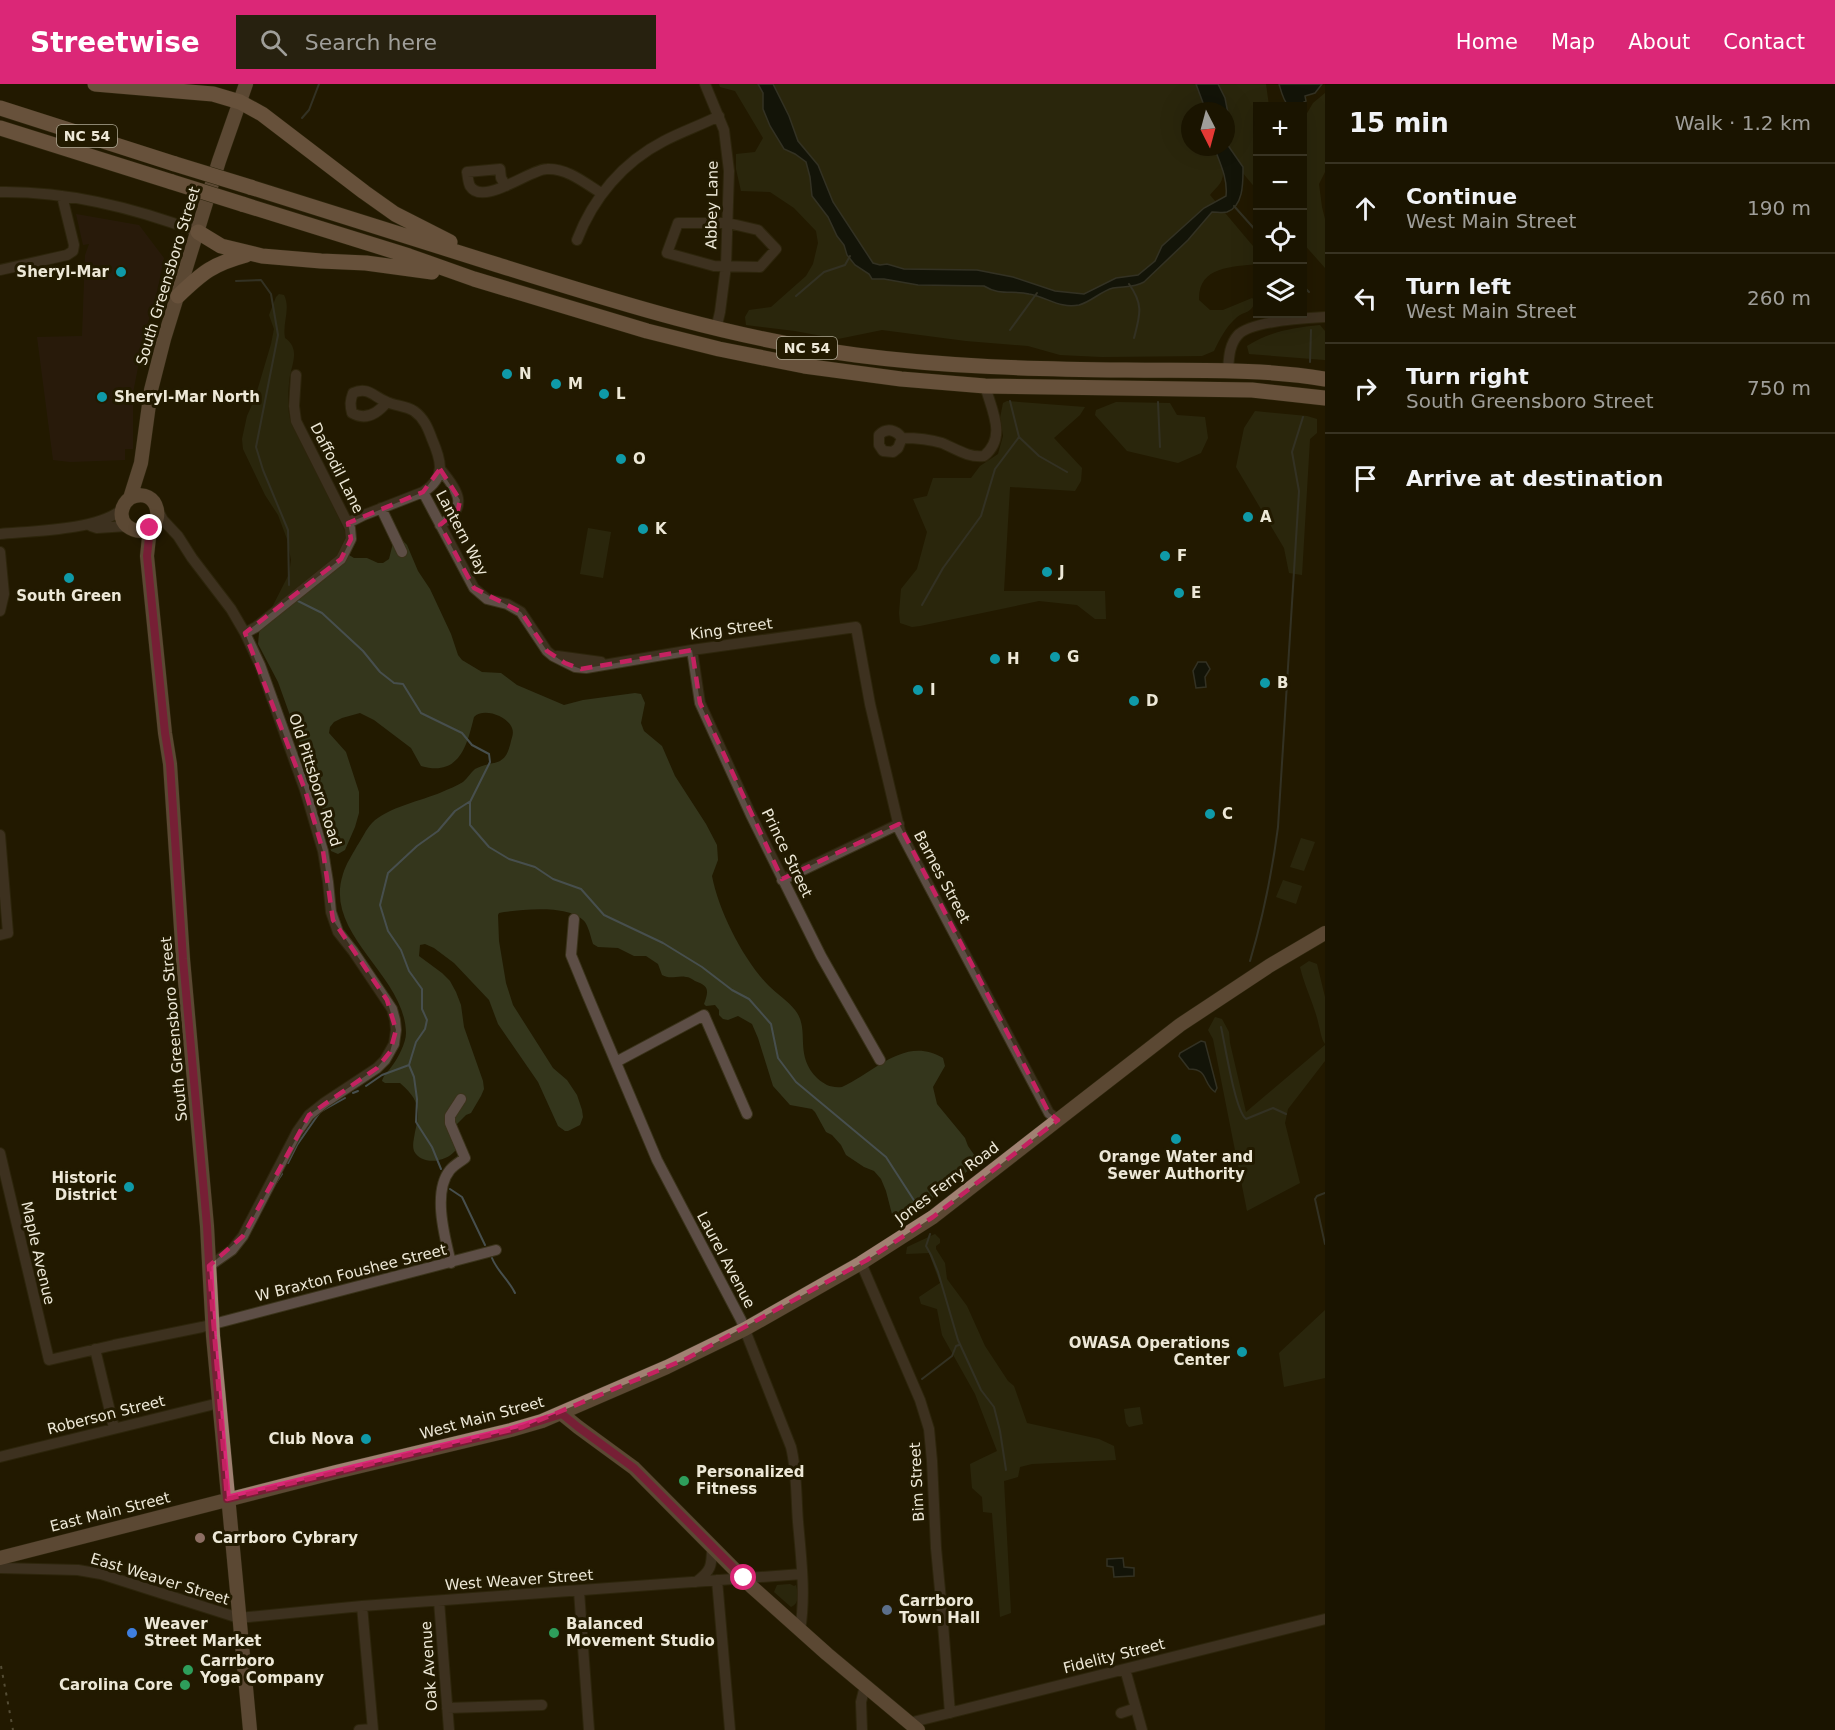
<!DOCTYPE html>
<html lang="en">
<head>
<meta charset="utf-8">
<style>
  :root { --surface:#1a1400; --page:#27210f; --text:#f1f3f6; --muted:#9f9e99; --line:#383322; --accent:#db2777 }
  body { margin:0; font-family:"DejaVu Sans",sans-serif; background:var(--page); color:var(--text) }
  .controls { position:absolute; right:18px; top:18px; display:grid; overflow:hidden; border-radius:0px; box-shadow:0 6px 24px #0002 }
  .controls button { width:54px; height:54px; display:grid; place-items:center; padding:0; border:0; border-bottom:2px solid var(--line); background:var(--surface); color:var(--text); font:30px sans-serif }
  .compass { position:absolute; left:1181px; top:18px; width:54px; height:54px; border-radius:50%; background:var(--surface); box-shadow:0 6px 24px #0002; rotate:174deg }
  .stop { position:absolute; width:18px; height:18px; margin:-14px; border:4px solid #db2777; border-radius:50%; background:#fff }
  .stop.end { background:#db2777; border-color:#fff; box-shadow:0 2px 6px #0008 }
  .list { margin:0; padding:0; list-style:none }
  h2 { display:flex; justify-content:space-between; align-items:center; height:78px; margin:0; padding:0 24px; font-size:26px }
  h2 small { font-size:20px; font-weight:400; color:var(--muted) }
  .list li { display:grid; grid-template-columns:39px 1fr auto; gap:18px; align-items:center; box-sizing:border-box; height:90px; padding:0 24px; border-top:2px solid var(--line) }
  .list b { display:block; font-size:22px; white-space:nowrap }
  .list p { margin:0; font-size:20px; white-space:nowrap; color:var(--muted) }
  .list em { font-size:20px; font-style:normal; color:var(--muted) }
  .icon { flex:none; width:33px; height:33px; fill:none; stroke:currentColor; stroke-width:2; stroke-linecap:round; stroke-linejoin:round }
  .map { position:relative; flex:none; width:1325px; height:1646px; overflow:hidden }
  header { display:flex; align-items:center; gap:36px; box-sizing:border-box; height:84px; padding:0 30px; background:var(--accent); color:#fff }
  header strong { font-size:28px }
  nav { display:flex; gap:33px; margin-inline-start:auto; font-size:21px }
  .search { width:420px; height:54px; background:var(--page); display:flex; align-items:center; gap:15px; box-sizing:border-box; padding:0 21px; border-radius:0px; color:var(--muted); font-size:22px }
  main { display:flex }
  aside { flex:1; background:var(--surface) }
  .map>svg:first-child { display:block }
</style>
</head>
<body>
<header>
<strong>Streetwise</strong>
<div class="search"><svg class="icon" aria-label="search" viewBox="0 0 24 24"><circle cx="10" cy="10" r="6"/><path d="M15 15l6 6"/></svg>Search here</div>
<nav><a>Home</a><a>Map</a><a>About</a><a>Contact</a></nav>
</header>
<main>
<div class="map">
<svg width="1325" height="1646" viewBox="0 0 1325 1646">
  <rect width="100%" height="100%" fill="#221a00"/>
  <path fill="#2f1c18" d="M76,130L139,141L164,174L157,208L144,252L133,309V365H125V376L70,378L53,376L37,253L82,252L85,171L89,160L83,161Z"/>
  <path fill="#34361c" d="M719,0H1266L1269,22H1258L1257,106L1221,63H1226V27H1190V63H1212C1217,70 1226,87 1222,95C1221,100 1214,106 1210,111L1258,168L1257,180C1232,183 1198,182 1199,216L1210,226H1223L1252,214L1256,217C1249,232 1244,226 1235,235C1226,243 1219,256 1214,267L1202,272L1102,273L1060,271L1028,262L966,257L882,246L838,255L795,247L746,241L745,233L749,226L771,223L806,192L813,180L818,159L816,147L794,124L770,108L741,107L736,85V70L755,68L763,54L735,7L720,3Z
    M1325,9V88L1319,100L1322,123L1325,135V184L1302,158L1303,36L1313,19Z
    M279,210L284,211C291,225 282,239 285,254C302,266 290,282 289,299C288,312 287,326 291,338L329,412L345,448L349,471L354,474H367L378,479H383L389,475L393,459L399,456L403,457L407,461L418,487L430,505L451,550L458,571L462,576L482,588L501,589L517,601L564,621L583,616L635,609L641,610L645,619L641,639L644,647L662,662L675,692L706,740L717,761L718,776L712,792C719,828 743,875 768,901C777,910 788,917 795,926C811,946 793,970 817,994C825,1001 831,1004 842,1003C874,989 905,951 943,974L945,982L933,1003L937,1020L965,1054L968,1062L977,1075L975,1081L969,1086L909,1132L901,1135L893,1134L886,1107L881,1095L874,1087L864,1083L846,1071L841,1061L832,1051L826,1048L815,1028L812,1025L790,1021L773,1002L758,954L752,940L738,932L728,936L723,935L719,931V926L715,921L706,922L704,920C709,906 709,902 695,897C692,895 689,893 686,893C677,891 671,896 662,891L658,880L646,872H634L618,864L598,863L593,860C591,854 589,844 585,838C571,820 520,825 499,829L498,831L499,857L506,899L513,921L553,984L567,996L577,1011L582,1026L583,1033L580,1041L568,1047H565L558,1042L538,998L498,940L489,916L454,879L434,864L425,860L420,861L419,872L442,889L450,897L456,908L461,921L464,943L483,997L484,1005L481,1012L471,1029L466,1031L457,1040C458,1048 461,1061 455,1067C446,1078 422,1082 414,1067C412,1061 414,1055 415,1048C421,1024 418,1015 400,999H385L382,997C384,990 388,988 392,982C398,974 406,959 406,949C405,890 323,851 343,790C346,780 352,771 357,762C362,755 366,745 372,739C388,723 421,717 442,708C448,705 457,702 463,698C468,694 470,689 475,685C494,675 505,685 511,657C512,653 514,649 512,644C508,632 483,623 474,633C467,662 459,693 421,682L411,664L374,636L360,629L342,634L334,638L330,643L329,649L346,668L359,708V729L355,743L345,766L338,770L331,767L322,722L315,701L278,598L258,560L259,549L289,490L291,476L287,455L278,431L265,411L243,365L242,355L247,332L255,314L271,260L274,245L269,231L276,213Z
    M1320,241L1325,247V276L1249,270L1247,262C1271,247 1292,244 1320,241Z
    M1007,317L1085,323L1080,331L1054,354L1082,384L1081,397L1075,407L1010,403L1004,507H1105L1106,535H1095L1077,521L1039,517L920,542L912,543L900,539L899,529L901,505L917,485L927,448L913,415L927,412L933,394H971L980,382L998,370L1003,352L1000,334L1003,319Z
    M1116,318L1170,319L1177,331L1205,333L1208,354L1201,369L1178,379L1127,367L1095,331L1096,326Z
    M1255,327L1307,332L1317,335V349L1310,355L1302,491L1289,489L1284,464L1236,383L1244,344Z
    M588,444L611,448L603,494L580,490Z
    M1301,754L1315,758L1304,787L1290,783Z
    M1283,796L1302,802L1296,820L1276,813Z
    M1309,877L1317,880L1325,913V960C1321,954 1321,949 1319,942C1315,922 1305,904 1300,883Z
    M1215,933L1222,935L1229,948L1230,959L1246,1028L1325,961V977L1288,1025L1285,1039L1300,1099L1247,1127L1213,955L1208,946Z
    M935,1150L940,1155V1159L936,1162V1165L945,1179L947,1195L967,1222L985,1262L1008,1297L1014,1302L1027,1339L1099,1355L1114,1362L1116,1376L1032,1380L1020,1383L1018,1393L1004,1397L1011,1529L1000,1533L992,1429L983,1428L982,1413L972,1404L970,1380L997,1367L975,1310L942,1251L937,1225L921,1220L919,1213L940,1199L929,1169L906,1170L907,1163Z
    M1325,1226V1294L1284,1303L1279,1269Z
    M1140,1323L1143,1340L1129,1343L1126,1339L1124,1325Z
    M790,1500L794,1502L796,1501C798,1509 800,1519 791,1523L774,1508L777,1501Z"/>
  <path fill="#000e13" stroke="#474f4e" stroke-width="1.5" d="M758,0H773L789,32L798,57L818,81L833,118L873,179L880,181L887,180L904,185L977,186L1013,193L1055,207L1084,210L1116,194L1138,191L1155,177L1162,162L1204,124L1226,112C1228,95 1220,79 1214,63H1226V27H1206L1196,0H1218L1225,14L1228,29L1226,44L1227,60L1243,83C1243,97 1244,122 1227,128C1223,129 1217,128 1212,128L1188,156L1144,198C1134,204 1123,202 1113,204C1101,207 1091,218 1079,221C1060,225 1047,213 1029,210C1012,206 1000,212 984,202L918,201L884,195H872L869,190L855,181L847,171L844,161L837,152L828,133L812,112L810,93L806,78L795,70L784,65L770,42L763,25V9Z
    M1279,0H1322L1315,9L1305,12L1306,17C1286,30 1284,17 1279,0Z
    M1198,578H1206L1210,585L1205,593L1206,603L1196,604L1193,587Z
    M1201,957L1205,958L1217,1004L1215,1008C1202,999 1209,985 1189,985L1179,972L1180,969Z
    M1123,1474L1124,1483L1134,1484V1492L1114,1493L1113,1483L1107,1482V1475Z"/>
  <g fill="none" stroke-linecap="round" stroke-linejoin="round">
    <path stroke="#474f4e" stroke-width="2" d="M302,34L309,26L319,0
      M1234,122L1258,149
      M236,197L261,196L271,210L278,251L256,363L263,386L288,446L289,501
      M1129,200C1144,221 1140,231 1134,254
      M1302,201L1309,208
      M796,212L824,188L845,181L850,172
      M1010,246L1037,209
      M1310,278L1311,246
      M1158,318L1160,363
      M1019,353L1039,372L1067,388
      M298,517L322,529L363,567L380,588L394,599L403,600L421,629L462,649L472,661L489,670L490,678L470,718V741L489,763L509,775L535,783L553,795L581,805L604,831L663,859L702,883L732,906L749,915L771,940L778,974L796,998L886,1073L917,1121
      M922,521L943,484L981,432L995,385L1019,353L1010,317
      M1250,877C1263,833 1272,789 1278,743L1299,407L1292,368L1303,333
      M1221,943C1225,960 1235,1027 1246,1035L1273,1024L1286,1030
      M366,1002L382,991L409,981
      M353,1009L358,1007
      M288,1079L297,1061L320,1028L345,1014
      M441,1085L432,1063L416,1038L417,1015L414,993L409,981L416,958L425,945L427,936L422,925V905L409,887L401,866L388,847L380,821L388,789L417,762L438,747L455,727L469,718
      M276,1099L282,1090
      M450,1105L462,1113L485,1161
      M1325,1109L1317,1112L1315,1115L1325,1160
      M930,1150L926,1162L931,1171L938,1188L958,1256L981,1306L994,1323L1000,1347L1006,1386
      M492,1174C497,1187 509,1196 515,1209
      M922,1295L952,1272L956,1262L959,1261"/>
    <g stroke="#3a331a" stroke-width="12">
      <path id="minor" d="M705,0L724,46L729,87L726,182L720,228L716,245
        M506,102L501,94L500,85L467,88C468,93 468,98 470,102C483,123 530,85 547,85C567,84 585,99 601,109
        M0,108C68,107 135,124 198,148
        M678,139H728L758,146L776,165L760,183L714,182L667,169Z
        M577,156C593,114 623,78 664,57C681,48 701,41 719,32
        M0,186L67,171L73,167L74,161L62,112
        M1228,286C1229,274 1229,261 1238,251C1251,237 1306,234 1325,233
        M902,354L898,364L893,368L883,367L879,361V351C887,343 896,346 902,354C916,354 929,355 942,359C956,365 969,374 984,372C1007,353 992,327 985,302
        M423,408L474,504L487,515L507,520L521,528L547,567L553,572L575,583L586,584L692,566L856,543L870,620L900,747L1049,1029L1058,1036
        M381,424L402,468
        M157,425L163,436L178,452L192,474L231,525L245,549L260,581L305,706L323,767L328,798L331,828L338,848L353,867L392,925L395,936L396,946L394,960L385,976L377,984L324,1019L309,1031L297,1048L243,1152L232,1166L209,1182
        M348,439L364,431L423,408C447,393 441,376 432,355C428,344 424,334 414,327C406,322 396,322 387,318C374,313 368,302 353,309C350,317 350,321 352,329C366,337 378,329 387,318
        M440,441C470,424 458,406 440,385
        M91,442L97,444L127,442
        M0,450C32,447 98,446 121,426
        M0,468L4,510L0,527
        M245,549L256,543L341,475L351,455L350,444L296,337L294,322L296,291
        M692,566L700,619L751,731L821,872L880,976
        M557,572L601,578
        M0,751L8,849L0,851
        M782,796L899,740
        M574,835L571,871L587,910L657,1076L741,1236L791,1363C797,1387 796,1413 798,1438C801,1473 806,1511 800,1546
        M616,978L704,931L747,1030
        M0,1069L49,1276L114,1261L202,1243L496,1166
        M451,1179C445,1154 432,1108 450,1086C454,1081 460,1078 465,1074L450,1039V1032L461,1015
        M861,1179L920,1316L929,1345L932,1377L936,1464L942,1527L950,1629
        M95,1265L114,1344
        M0,1373L219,1319
        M0,1484L78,1486L101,1490L239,1534L362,1522L802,1490
        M717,1496L730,1646
        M696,1498C711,1487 712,1482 712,1463
        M579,1507L589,1646
        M439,1517L449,1646
        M362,1522L373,1646
        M1125,1585L1142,1646
        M447,1624L542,1621
        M1121,1629L1136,1624
        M909,1639L1325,1535
        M359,1646L372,1645
        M862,1646L861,1618L865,1602"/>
    </g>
    <g stroke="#3a331a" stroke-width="15">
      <path id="major" d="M130,414C160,400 168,446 140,447C135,447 131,445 127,442C118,434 121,421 130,414L141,379L151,306L164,255L219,77L246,0
        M150,444L147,472L165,649L170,680L183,875L207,1142L213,1252L250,1646
        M562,1330L578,1343L634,1384L752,1503L827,1570L918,1646
        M0,1474L336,1388L511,1346L542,1337L667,1283L745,1245L861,1179L933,1133L1180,941L1269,882L1325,849"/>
    </g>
    <g stroke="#3a331a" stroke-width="16">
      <path id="highway" d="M95,0L213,10L240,18L262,30L364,108L395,130L450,158
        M0,24L175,80
        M0,44L172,98
        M250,103C332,129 415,155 498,181C616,218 733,255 856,271C946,283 1036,285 1126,286C1193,287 1259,284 1325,295
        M242,120L409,172L474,195L647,247L719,265L804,282L901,295L985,302L1252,306L1325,314
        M198,148L221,162L262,172L321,177L366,179L432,188
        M178,212C203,188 213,180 246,171"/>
    </g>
    <use href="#minor" stroke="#5d4e46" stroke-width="10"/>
    <use href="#major" stroke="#a08172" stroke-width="14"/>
    <use href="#highway" stroke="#bb9583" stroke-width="15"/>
    <path stroke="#918b76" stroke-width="2" stroke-dasharray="3 6" stroke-linecap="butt" d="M1,1582L13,1646"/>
    <g stroke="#3a331a" stroke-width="16" stroke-linecap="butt">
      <path id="highway-bridge" d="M175,80L250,103
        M172,98L242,120"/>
    </g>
    <use href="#highway-bridge" stroke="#bb9583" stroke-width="15"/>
  </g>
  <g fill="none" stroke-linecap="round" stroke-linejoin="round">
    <path stroke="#db2777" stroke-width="8" d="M150,444L147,472L165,649L170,680L183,875L207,1142L213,1252L227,1415L511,1346L562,1330L578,1343L634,1384L744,1494"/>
  </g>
  <path d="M0 0H1325V1646H0ZM440,385L460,416L458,426L440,441L474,504L521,528L547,567L565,579L581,585L692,566L700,619L782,795L899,740L1049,1029L1058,1036L933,1133L867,1176L686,1275L523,1343L227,1415L209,1182L243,1152L309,1031L377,984L390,968L396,946L387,916L333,836L323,767L305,706L245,549L341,475L351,455L348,439L423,408Z" fill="#221a00" fill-opacity=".55" fill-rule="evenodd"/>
  <path fill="none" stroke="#c42261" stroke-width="4.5" stroke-dasharray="12 8" stroke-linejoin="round" d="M440,385L460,416L458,426L440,441L474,504L521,528L547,567L565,579L581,585L692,566L700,619L782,795L899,740L1049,1029L1058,1036L933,1133L867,1176L686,1275L523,1343L227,1415L209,1182L243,1152L309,1031L377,984L390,968L396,946L387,916L333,836L323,767L305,706L245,549L341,475L351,455L348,439L423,408Z"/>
  <g fill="#0f9aa8" stroke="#221a00" stroke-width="2">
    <circle cx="121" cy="188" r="6"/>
    <circle cx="507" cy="290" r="6"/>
    <circle cx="556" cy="300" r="6"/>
    <circle cx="604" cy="310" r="6"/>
    <circle cx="102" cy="313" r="6"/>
    <circle cx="621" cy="375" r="6"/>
    <circle cx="1248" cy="433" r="6"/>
    <circle cx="643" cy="445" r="6"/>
    <circle cx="1165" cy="472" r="6"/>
    <circle cx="1047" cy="488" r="6"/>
    <circle cx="69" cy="494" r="6"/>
    <circle cx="1179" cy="509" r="6"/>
    <circle cx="1055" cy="573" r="6"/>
    <circle cx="995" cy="575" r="6"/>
    <circle cx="1265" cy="599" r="6"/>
    <circle cx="918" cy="606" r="6"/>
    <circle cx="1134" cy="617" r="6"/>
    <circle cx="1210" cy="730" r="6"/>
    <circle cx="1176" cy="1055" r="6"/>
    <circle cx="129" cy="1103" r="6"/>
    <circle cx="1242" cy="1268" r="6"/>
    <circle cx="366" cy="1355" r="6"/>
  </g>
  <g fill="#2e9e5b" stroke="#221a00" stroke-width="2">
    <circle cx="684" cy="1397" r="6"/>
    <circle cx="554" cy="1549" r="6"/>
    <circle cx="188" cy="1586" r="6"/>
    <circle cx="185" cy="1601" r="6"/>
  </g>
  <circle fill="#8d6e63" stroke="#221a00" stroke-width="2" cx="200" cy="1454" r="6"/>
  <circle fill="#5c6f8a" stroke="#221a00" stroke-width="2" cx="887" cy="1526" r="6"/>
  <circle fill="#3f7fe0" stroke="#221a00" stroke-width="2" cx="132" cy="1549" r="6"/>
  <g text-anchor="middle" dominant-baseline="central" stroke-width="6" stroke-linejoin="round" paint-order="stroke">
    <g fill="#221a00" stroke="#b0aa96" stroke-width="1.5">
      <rect x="57" y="41" width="60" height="22" rx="4.5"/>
      <rect x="777" y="253" width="60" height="22" rx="4.5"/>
    </g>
    <g font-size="14" font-weight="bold" fill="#ede8d7">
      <text x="87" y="52">NC 54</text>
      <text x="807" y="264">NC 54</text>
    </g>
    <g font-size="15" fill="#ede8d7" stroke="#221a00">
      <text transform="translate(712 121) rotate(-89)">Abbey Lane</text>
      <text transform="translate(168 192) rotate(-73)">South Greensboro Street</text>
      <text transform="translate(337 384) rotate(63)">Daffodil Lane</text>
      <text transform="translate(462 449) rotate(62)">Lantern Way</text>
      <text transform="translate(731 545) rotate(-8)">King Street</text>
      <text transform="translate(315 696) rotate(72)">Old Pittsboro Road</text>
      <text transform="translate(787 769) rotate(64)">Prince Street</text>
      <text transform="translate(942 793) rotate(62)">Barnes Street</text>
      <text transform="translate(174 945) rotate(-95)">South Greensboro Street</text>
      <text transform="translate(947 1099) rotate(-37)">Jones Ferry Road</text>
      <text transform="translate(38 1169) rotate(77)">Maple Avenue</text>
      <text transform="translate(726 1176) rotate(62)">Laurel Avenue</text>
      <text transform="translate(351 1189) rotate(-14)">W Braxton Foushee Street</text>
      <text transform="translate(106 1331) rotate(-14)">Roberson Street</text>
      <text transform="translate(482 1334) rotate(-15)">West Main Street</text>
      <text transform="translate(917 1398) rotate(-93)">Bim Street</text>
      <text transform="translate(110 1428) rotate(-14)">East Main Street</text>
      <text transform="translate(160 1495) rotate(17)">East Weaver Street</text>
      <text transform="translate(519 1496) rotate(-4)">West Weaver Street</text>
      <text transform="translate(1114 1572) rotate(-14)">Fidelity Street</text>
      <text transform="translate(429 1582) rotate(-94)">Oak Avenue</text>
    </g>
    <g font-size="15" font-weight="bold" fill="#ede8d7" stroke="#221a00" text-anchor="start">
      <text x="109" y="188" text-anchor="end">Sheryl-Mar</text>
      <text x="519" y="290">N</text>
      <text x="568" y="300">M</text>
      <text x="616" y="310">L</text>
      <text x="114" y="313">Sheryl-Mar North</text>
      <text x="633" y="375">O</text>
      <text x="1260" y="433">A</text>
      <text x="655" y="445">K</text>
      <text x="1177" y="472">F</text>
      <text x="1059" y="488">J</text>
      <text x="1191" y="509">E</text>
      <text x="69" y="512" text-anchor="middle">South Green</text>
      <text x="1067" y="573">G</text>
      <text x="1007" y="575">H</text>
      <text x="1277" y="599">B</text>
      <text x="930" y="606">I</text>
      <text x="1146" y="617">D</text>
      <text x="1222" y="730">C</text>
      <text x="1176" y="1073" text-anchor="middle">Orange Water and<tspan x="1176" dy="17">Sewer Authority</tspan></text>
      <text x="117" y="1094" text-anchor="end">Historic<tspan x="117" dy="17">District</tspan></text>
      <text x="1230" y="1259" text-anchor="end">OWASA Operations<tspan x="1230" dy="17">Center</tspan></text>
      <text x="354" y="1355" text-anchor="end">Club Nova</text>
      <text x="696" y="1388">Personalized<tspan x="696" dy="17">Fitness</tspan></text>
      <text x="212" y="1454">Carrboro Cybrary</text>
      <text x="899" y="1517">Carrboro<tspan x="899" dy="17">Town Hall</tspan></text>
      <text x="144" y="1540">Weaver<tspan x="144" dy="17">Street Market</tspan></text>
      <text x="566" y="1540">Balanced<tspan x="566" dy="17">Movement Studio</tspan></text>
      <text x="200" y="1577">Carrboro<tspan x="200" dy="17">Yoga Company</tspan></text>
      <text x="173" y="1601" text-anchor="end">Carolina Core</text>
    </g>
  </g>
</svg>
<div class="controls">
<button>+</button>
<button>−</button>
<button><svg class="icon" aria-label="locate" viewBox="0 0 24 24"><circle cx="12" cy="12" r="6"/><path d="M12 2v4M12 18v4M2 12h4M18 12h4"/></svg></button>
<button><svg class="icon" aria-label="layers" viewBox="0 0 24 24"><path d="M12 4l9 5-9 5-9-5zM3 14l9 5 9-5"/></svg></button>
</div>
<svg class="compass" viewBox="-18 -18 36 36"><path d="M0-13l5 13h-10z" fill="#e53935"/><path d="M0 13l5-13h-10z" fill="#9f9e99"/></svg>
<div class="stop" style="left:744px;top:1494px"></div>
<div class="stop end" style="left:150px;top:444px"></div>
</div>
<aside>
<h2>15 min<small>Walk · 1.2 km</small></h2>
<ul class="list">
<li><svg class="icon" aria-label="ahead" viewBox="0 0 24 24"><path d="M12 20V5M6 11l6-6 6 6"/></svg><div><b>Continue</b><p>West Main Street</p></div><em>190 m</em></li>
<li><svg class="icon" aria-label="left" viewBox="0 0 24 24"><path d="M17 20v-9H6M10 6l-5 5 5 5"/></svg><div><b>Turn left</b><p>West Main Street</p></div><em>260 m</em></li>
<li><svg class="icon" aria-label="right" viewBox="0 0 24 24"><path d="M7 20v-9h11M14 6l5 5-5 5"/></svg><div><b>Turn right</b><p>South Greensboro Street</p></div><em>750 m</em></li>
<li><svg class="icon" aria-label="arrive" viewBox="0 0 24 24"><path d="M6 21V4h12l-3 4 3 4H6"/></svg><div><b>Arrive at destination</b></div></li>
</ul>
</aside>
</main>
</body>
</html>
